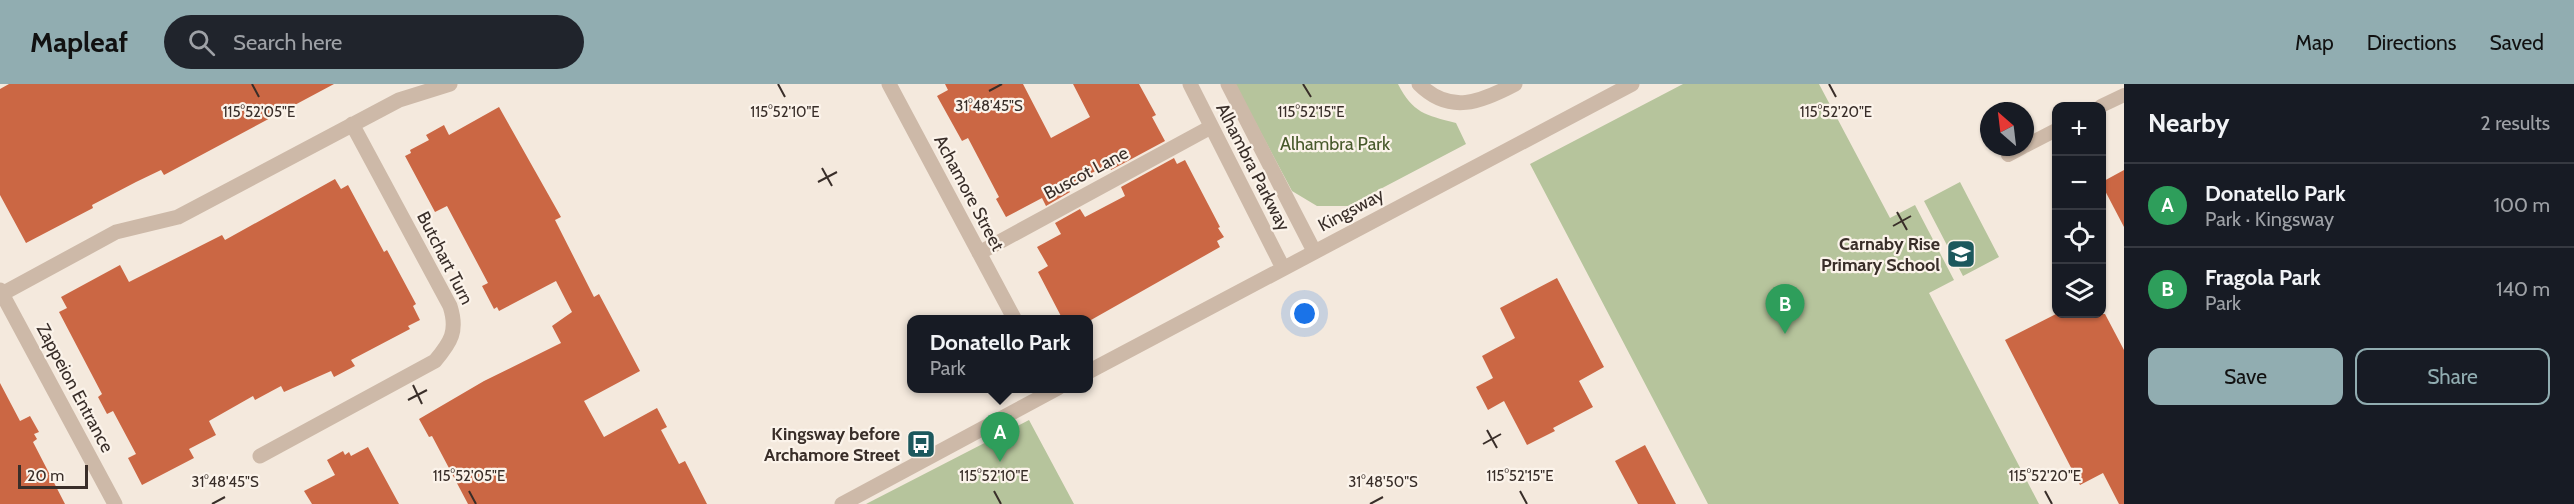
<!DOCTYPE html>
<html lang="en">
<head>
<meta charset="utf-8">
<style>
  :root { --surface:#171b24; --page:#20242c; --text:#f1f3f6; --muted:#9ea1a6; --line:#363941; --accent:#91adb1 }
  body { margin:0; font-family:Cabin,sans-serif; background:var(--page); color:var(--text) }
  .controls { position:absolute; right:18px; top:18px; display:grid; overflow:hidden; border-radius:12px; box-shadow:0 2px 4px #0004 }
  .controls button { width:54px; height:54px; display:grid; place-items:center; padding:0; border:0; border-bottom:2px solid var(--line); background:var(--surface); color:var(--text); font:30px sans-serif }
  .compass { position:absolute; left:1980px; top:18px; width:54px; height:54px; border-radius:50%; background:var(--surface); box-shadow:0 2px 4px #0004; rotate:332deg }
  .scale { position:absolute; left:18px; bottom:15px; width:70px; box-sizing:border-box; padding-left:6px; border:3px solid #392e29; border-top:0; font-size:16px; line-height:21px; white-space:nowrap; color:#392e29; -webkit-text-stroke:4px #fbf3ea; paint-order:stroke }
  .you { position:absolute; left:1305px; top:230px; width:21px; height:21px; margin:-15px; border:4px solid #fff; border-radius:50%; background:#1a73e8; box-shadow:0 0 0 9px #1a73e833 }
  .badge { display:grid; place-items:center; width:39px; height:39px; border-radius:50%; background:var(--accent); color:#fff; font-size:20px; font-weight:700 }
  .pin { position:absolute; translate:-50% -50px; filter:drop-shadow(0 2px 3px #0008) }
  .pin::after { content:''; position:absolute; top:32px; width:21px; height:18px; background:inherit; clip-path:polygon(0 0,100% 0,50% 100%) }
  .popup { position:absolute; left:907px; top:231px; width:186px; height:78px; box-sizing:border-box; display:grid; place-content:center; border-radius:12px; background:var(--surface); filter:drop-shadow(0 2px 4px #0005); font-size:20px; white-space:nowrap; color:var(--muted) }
  .popup b { font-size:22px; color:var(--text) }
  .popup::after { content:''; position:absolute; left:50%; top:100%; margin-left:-12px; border:12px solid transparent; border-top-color:var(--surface) }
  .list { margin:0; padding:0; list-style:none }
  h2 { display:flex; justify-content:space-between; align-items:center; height:78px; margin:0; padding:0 24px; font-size:26px }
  h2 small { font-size:20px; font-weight:400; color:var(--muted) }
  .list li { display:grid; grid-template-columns:39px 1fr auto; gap:18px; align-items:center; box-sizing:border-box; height:84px; padding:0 24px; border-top:2px solid var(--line) }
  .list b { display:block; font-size:22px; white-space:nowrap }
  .list p { margin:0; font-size:20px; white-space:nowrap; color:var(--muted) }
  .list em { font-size:20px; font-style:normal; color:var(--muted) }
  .actions { display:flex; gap:12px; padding:18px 24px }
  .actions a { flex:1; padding:14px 0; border:2px solid var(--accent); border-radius:12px; text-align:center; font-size:21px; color:var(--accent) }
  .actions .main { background:var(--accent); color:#111 }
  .icon { flex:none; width:33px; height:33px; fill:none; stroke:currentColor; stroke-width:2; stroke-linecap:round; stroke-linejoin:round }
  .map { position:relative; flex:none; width:2124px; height:420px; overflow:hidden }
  header { display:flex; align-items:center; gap:36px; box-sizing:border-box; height:84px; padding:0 30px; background:var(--accent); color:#111 }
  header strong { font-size:28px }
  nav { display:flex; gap:33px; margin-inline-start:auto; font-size:21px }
  .search { width:420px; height:54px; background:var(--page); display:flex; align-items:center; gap:15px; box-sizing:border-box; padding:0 21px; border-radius:33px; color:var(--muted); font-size:22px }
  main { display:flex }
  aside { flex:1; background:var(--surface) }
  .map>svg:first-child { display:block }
</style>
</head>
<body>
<header>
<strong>Mapleaf</strong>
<div class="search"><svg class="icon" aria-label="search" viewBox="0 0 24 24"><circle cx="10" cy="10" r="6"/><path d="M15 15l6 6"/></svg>Search here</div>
<nav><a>Map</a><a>Directions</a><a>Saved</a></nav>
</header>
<main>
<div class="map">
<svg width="2124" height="420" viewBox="0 0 2124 420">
  <rect width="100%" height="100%" fill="#f4e9dd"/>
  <path fill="#b6c49c" d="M1235,0H1398C1413,29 1425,31 1456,39L1466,60L1348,122H1317L1292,107Z
    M1683,0H1819L1890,134L1915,121L1954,196L1929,209L2039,420H1708L1530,80Z
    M1960,98L1999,173L1963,192L1924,117Z
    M1029,336L1074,420H866Z"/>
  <path fill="#cb6744" d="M9,0H334L164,91L161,86L136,98L92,121L93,124L26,159L0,111V5Z
    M945,0H1023L1051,54L1090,33L1073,0H1139L1156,31L1152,33L1165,57L1111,86L1108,80L1067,103L1070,108L1046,122L1042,114L1006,133L996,115L999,113L968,54L962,57L937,12L948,6Z
    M499,23L561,133L555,136L594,213L599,210L640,287L584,317L604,353L657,324L667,343L661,346L679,380L685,377L707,420H468L432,352L429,353L419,335L484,297L561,259L552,242L572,228L556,197L499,227L497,223L494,225L482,202L488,199L447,122L435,128L405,72L411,69L410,66L429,56L426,51L444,41L449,51Z
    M1174,74L1177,80L1185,76L1220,143L1218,144L1224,153L1217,157L1220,163L1091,236H1063L1038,188L1048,182L1037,163L1061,150L1055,139L1080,125L1085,133L1125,112L1121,103Z
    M2124,86V143L2102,101V98Z
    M335,95L341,105L348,101L384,168L387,166L416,220L413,222L420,236L408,242L410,245L351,276L355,282L334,293L331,287L284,308L281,302L255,316L253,312L209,337L216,351L189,365L194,374L142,401L128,374L136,370L113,327L107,330L98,313L102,310L59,228L67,224L61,213L120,181L129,198L222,151L225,156Z
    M1557,194L1604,283L1579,297L1593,323L1553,344L1555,347L1527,361L1504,317L1488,326L1476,303L1493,294L1482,272L1515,254L1500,224Z
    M2056,230H2105L2124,266V420H2119L2103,389L2080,401L2005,256Z
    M0,299L20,337L30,332L39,348L34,350L37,355L33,358L65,420H0Z
    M1645,361L1676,420H1638L1615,377Z
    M368,363L399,420H312L304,407L335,391L327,376L343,367L345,371L349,368L351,372Z"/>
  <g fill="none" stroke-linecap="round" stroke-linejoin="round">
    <path stroke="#cdb9a8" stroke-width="14" d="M2101,22L2124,11
      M2025,62L2056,46
      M2008,71L2023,63"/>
    <path stroke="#cdb9a8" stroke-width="15" d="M889,0L1015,236
      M1419,0C1450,31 1481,18 1515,0
      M979,169L1211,43
      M0,206L115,420
      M2,210L116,148L178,133L399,16L450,0
      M260,372L435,277C451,258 458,247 450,222L352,40"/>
    <path stroke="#cdb9a8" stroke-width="15" d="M1190,0L1283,184
      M1228,0L1314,167
      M1088,288L1632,0
      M842,420L1058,304"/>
  </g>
  <path fill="none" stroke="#392e29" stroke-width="2" d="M252,0L259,13M778,0L785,13M1303,0L1311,13M1829,0L1836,13M989,7L1002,0M822,84L832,102M818,98L837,88M1897,128L1907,146M1893,142L1911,132M413,301L422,320M408,316L427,306M1487,346L1497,364M1483,360L1501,350M469,407L476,420M994,407L1001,420M1520,407L1527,420M2045,407L2052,420M212,420L225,413M1370,420L1383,413"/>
  <defs>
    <g id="school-square" transform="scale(1.5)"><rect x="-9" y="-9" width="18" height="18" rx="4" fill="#1c585d" stroke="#fbf3ea"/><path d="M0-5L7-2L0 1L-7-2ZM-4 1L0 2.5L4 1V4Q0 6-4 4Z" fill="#fff"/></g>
    <g id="bus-square" transform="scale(1.5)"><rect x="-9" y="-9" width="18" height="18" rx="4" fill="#1c585d" stroke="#fbf3ea"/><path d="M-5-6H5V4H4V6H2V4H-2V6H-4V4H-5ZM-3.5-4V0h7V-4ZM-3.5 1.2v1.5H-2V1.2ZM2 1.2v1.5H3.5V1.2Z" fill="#fff"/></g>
  </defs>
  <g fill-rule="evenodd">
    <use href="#school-square" x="1961" y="170"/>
    <use href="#bus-square" x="921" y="360"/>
  </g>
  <g text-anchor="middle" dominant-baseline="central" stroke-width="4.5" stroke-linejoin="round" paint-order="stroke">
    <g font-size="18" fill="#47592b" stroke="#fbf3ea">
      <text x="1335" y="60">Alhambra Park</text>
    </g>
    <g font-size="18" fill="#392e29" stroke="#fbf3ea">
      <text transform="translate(1253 83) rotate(63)">Alhambra Parkway</text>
      <text transform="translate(1086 89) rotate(-28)">Buscot Lane</text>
      <text transform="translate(969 109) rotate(62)">Achamore Street</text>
      <text transform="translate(1351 126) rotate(-28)">Kingsway</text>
      <text transform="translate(445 174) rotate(63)">Butchart Turn</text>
      <text transform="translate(75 304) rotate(62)">Zappeion Entrance</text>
    </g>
    <g font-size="18" font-weight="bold" fill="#392e29" stroke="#fbf3ea" text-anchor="end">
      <text x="1940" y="160">Carnaby Rise<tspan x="1940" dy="21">Primary School</tspan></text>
      <text x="900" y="350">Kingsway before<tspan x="900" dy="21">Archamore Street</tspan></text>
    </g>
  </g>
  <g font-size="15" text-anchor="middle" fill="#392e29" stroke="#fbf3ea" stroke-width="4.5" stroke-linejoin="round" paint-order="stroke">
    <text x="989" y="27">31°48'45"S</text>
    <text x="259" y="33">115°52'05"E</text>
    <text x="785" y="33">115°52'10"E</text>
    <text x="1311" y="33">115°52'15"E</text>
    <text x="1836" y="33">115°52'20"E</text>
    <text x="469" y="397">115°52'05"E</text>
    <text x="994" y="397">115°52'10"E</text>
    <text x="1520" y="397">115°52'15"E</text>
    <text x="2045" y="397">115°52'20"E</text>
    <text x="225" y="403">31°48'45"S</text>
    <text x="1383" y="403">31°48'50"S</text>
  </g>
</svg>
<div class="controls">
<button>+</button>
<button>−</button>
<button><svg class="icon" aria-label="locate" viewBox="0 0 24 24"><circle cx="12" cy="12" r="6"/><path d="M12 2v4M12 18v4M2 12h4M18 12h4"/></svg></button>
<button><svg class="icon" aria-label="layers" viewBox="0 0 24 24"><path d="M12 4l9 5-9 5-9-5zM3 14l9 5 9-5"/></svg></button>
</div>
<svg class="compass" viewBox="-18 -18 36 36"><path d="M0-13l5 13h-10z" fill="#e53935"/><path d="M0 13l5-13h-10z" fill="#9ea1a6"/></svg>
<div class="scale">20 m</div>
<div class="you"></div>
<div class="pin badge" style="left:1000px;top:378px;background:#2e9e5b">A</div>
<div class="popup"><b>Donatello Park</b>Park</div>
<div class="pin badge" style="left:1785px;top:250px;background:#2e9e5b">B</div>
</div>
<aside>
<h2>Nearby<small>2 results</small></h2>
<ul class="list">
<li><span class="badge" style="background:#2e9e5b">A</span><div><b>Donatello Park</b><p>Park · Kingsway</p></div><em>100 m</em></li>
<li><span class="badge" style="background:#2e9e5b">B</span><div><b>Fragola Park</b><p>Park</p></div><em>140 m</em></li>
</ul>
<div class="actions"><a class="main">Save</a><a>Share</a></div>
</aside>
</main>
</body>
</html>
